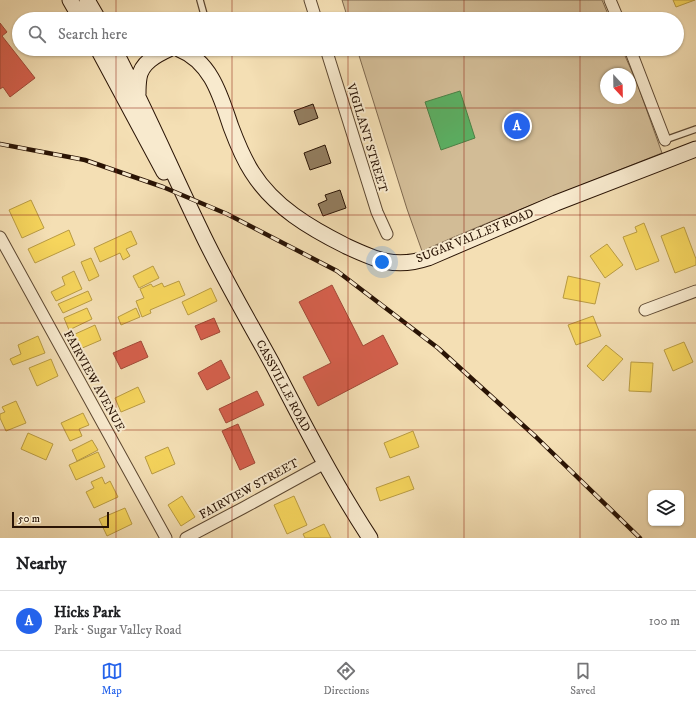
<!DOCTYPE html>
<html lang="en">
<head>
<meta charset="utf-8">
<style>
  :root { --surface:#fff; --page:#f2f2f2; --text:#202124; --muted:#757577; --line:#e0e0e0; --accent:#2563eb }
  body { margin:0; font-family:"IM FELL DW Pica",serif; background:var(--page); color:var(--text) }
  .controls { position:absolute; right:12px; bottom:12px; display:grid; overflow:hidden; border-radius:6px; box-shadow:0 1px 3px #0004 }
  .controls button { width:36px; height:36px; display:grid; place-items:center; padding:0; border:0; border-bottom:1px solid var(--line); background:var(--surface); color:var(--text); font:20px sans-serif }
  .compass { position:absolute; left:600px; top:68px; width:36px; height:36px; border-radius:50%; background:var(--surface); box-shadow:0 1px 3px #0004; rotate:158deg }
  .scale { position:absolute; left:12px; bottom:10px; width:97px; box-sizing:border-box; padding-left:4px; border:2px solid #2a1405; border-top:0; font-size:11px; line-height:14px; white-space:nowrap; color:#2a1405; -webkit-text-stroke:3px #f8eace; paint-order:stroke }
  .you { position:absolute; left:382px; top:262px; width:14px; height:14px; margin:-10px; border:3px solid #fff; border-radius:50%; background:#1a73e8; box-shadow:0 0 0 6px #1a73e833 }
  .badge { display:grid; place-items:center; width:26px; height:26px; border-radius:50%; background:var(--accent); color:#fff; font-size:13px; font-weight:700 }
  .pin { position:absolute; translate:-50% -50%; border:2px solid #fff; box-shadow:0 1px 4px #0006 }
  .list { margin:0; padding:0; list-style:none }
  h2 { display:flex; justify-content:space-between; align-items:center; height:52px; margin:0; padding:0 16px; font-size:17px }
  h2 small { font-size:13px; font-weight:400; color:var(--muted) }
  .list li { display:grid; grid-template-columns:26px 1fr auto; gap:12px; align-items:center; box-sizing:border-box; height:60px; padding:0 16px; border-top:1px solid var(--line) }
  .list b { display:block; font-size:15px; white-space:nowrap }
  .list p { margin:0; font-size:13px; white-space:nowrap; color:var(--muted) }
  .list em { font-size:13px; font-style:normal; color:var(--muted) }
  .icon { flex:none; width:22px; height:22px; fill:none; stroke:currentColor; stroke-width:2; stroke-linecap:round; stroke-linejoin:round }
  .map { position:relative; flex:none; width:696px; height:538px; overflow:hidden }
  .search { position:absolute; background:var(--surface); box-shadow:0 1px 3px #0004; left:12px; right:12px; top:12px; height:44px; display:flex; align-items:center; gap:10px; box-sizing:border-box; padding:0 14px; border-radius:22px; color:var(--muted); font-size:15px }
  .sheet { height:112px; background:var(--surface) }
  nav { display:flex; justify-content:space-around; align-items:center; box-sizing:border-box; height:56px; border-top:1px solid var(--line); background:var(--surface); font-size:11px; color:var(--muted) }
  nav a { display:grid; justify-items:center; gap:2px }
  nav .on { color:var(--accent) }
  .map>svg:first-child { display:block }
</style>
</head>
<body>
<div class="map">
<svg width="696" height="538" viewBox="0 0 696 538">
  <rect width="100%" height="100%" fill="#f4dfb4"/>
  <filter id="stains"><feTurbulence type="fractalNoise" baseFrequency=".005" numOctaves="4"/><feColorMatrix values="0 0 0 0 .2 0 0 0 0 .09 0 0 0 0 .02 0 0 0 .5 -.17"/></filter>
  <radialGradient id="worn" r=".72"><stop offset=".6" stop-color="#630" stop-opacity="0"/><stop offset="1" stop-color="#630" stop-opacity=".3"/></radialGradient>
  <path fill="#d2bc96" stroke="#7e684e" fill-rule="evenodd" d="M342,0H602L610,19H348Z
    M357,49H622L637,83L662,153C582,185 501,216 422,251L407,209ZM606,74H630V98H606Z"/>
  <path fill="#f6d55c" stroke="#b99b42" d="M673,0H695L676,7Z
    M31,200L44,228L22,238L9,210Z
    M644,223L659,261L636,270L623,237L637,232L635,227Z
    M684,227L696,259V265L675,273L661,236Z
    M69,230L75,245L35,263L28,249Z
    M131,231L137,244L126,249L130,256L123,260L120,253L100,262L94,248Z
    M607,244L623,265L605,278L590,256Z
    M91,258L99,276L89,281L81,262Z
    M153,266L159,278L139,288L133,276Z
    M74,271L82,289L56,301L51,292L65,285L62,277Z
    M568,276L600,283L595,304L563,298Z
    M179,281L185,295L150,310L151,313L142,317L136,301L144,298L140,289L151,284L153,287L162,283L164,287Z
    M211,288L217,301L188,315L182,302Z
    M88,291L92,300L63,313L58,304Z
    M87,308L92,319L69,330L64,318Z
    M136,308L140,317L121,325L118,317Z
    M593,316L601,336L576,345L568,325Z
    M95,325L101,340L80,349L73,335Z
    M38,336L45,353L13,365L10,359L21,354L18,345Z
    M684,342L693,362L673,371L664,350Z
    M606,345L623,359L603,381L587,366Z
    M51,359L58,376L37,386L29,368Z
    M631,362L653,363L651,392L629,391Z
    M138,387L145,402L121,412L115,398Z
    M16,401L26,423L6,431L0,418V414L5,412L2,407Z
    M83,413L89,425L79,429L82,436L70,441L61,423Z
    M413,431L419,447L390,458L384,443Z
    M28,433L53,444L46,460L21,449Z
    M92,440L98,450L77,461L72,450Z
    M168,447L175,464L152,474L145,457Z
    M98,452L105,467L76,480L69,465Z
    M409,476L414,489L380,501L376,488Z
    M102,477L105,484L110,481L118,497L94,508L86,492L94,488L91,482Z
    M182,496L195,517L181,526L168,505Z
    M294,496L307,525L287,534L274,505Z
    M125,508L132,524L107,536L99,519Z
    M324,524L331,538H305L303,534Z"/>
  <path fill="#d6604d" stroke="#a24937" d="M0,23L7,32L2,36L35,78L10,97L3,87L0,89Z
    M332,285L363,346L383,335L398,364L318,406L303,377L331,363L299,302Z
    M214,318L220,332L201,340L195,326Z
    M141,341L148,357L121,369L113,353Z
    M221,360L230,378L207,390L198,373Z
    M257,391L264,405L226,423L219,409Z
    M238,424L255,463L240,470L222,431Z"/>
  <path fill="#5aae61" stroke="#4c8045" d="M460,91L475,138L441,150L425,102Z"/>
  <path fill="#937e60" stroke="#2a1405" d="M313,104L318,118L299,125L294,111Z
    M325,145L331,163L310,170L304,153Z
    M340,190L346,208L323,216L318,204L327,200L325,195Z"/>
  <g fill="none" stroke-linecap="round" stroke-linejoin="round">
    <g stroke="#5c4731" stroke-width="8">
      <path id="lane" d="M200,0L205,18
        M665,140L696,129"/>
    </g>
    <g stroke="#5c4731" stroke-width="13">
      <path id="street" d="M310,0L316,19
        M610,0L618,19
        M326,49L377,212L387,234
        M630,49L665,140
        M0,237L166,538
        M645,310L696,291
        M186,538L243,508L325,463"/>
    </g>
    <g stroke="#2a1405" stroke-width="17">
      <path id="secondary" d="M70,0L81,19
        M87,0L98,19
        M98,49L164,172
        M114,49C145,108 171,169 200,229C222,276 249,321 274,367C304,425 334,483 370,538
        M179,49C212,62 221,98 231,127C237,143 243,158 252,172C274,207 310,228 346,246C376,260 395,269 428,258L556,203L696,149
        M138,94C138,89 138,84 139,78C141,63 156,55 169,49"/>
    </g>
    <use href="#lane" stroke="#f8eace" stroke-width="5.5"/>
    <use href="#street" stroke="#f8eace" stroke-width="11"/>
    <use href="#secondary" stroke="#f8eace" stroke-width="15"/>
    <g stroke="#2a1405" stroke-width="4.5">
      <path id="rail" d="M0,144L85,160L163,187L227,214L337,271L438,348L536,437L640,538"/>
    </g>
    <use href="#rail" stroke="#f8eace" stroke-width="3" stroke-dasharray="9" stroke-linecap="butt"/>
  </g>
  <path fill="none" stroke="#8f2418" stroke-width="1" stroke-opacity="0.55" d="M116,0V19M232,0V19M348,0V19M464,0V19M580,0V19M116,49V538M232,49V538M348,49V538M464,49V538M580,49V538M0,108H696M0,215H696M0,323H696M0,430H696"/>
  <g text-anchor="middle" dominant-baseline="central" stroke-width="4" stroke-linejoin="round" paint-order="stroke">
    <g font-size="12" fill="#2a1405" stroke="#f8eace">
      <text transform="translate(367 138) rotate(73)">VIGILANT STREET</text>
      <text transform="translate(475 236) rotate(-22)">SUGAR VALLEY ROAD</text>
      <text transform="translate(94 381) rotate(61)">FAIRVIEW AVENUE</text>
      <text transform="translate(283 386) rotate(62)">CASSVILLE ROAD</text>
      <text transform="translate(249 489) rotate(-29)">FAIRVIEW STREET</text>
    </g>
  </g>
  <rect width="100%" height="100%" filter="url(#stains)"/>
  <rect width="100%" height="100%" fill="url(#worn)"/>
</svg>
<div class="controls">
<button><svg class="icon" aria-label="layers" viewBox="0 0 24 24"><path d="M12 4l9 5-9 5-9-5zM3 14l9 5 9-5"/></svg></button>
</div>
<svg class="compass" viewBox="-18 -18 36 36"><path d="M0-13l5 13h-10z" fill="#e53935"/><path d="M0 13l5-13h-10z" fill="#757577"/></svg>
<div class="scale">50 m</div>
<div class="you"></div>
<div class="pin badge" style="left:517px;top:126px">A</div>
<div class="search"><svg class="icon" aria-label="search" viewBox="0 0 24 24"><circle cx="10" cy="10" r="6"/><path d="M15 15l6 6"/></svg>Search here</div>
</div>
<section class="sheet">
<h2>Nearby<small></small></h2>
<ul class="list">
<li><span class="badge">A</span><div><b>Hicks Park</b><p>Park · Sugar Valley Road</p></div><em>100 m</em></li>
</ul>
</section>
<nav>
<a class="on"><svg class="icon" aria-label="map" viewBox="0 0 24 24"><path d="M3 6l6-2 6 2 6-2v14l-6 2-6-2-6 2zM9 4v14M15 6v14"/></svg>Map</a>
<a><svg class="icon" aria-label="directions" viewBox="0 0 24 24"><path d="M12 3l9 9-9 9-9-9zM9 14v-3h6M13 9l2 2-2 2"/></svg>Directions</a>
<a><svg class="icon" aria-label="saved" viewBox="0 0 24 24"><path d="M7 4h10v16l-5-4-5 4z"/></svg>Saved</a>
</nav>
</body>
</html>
